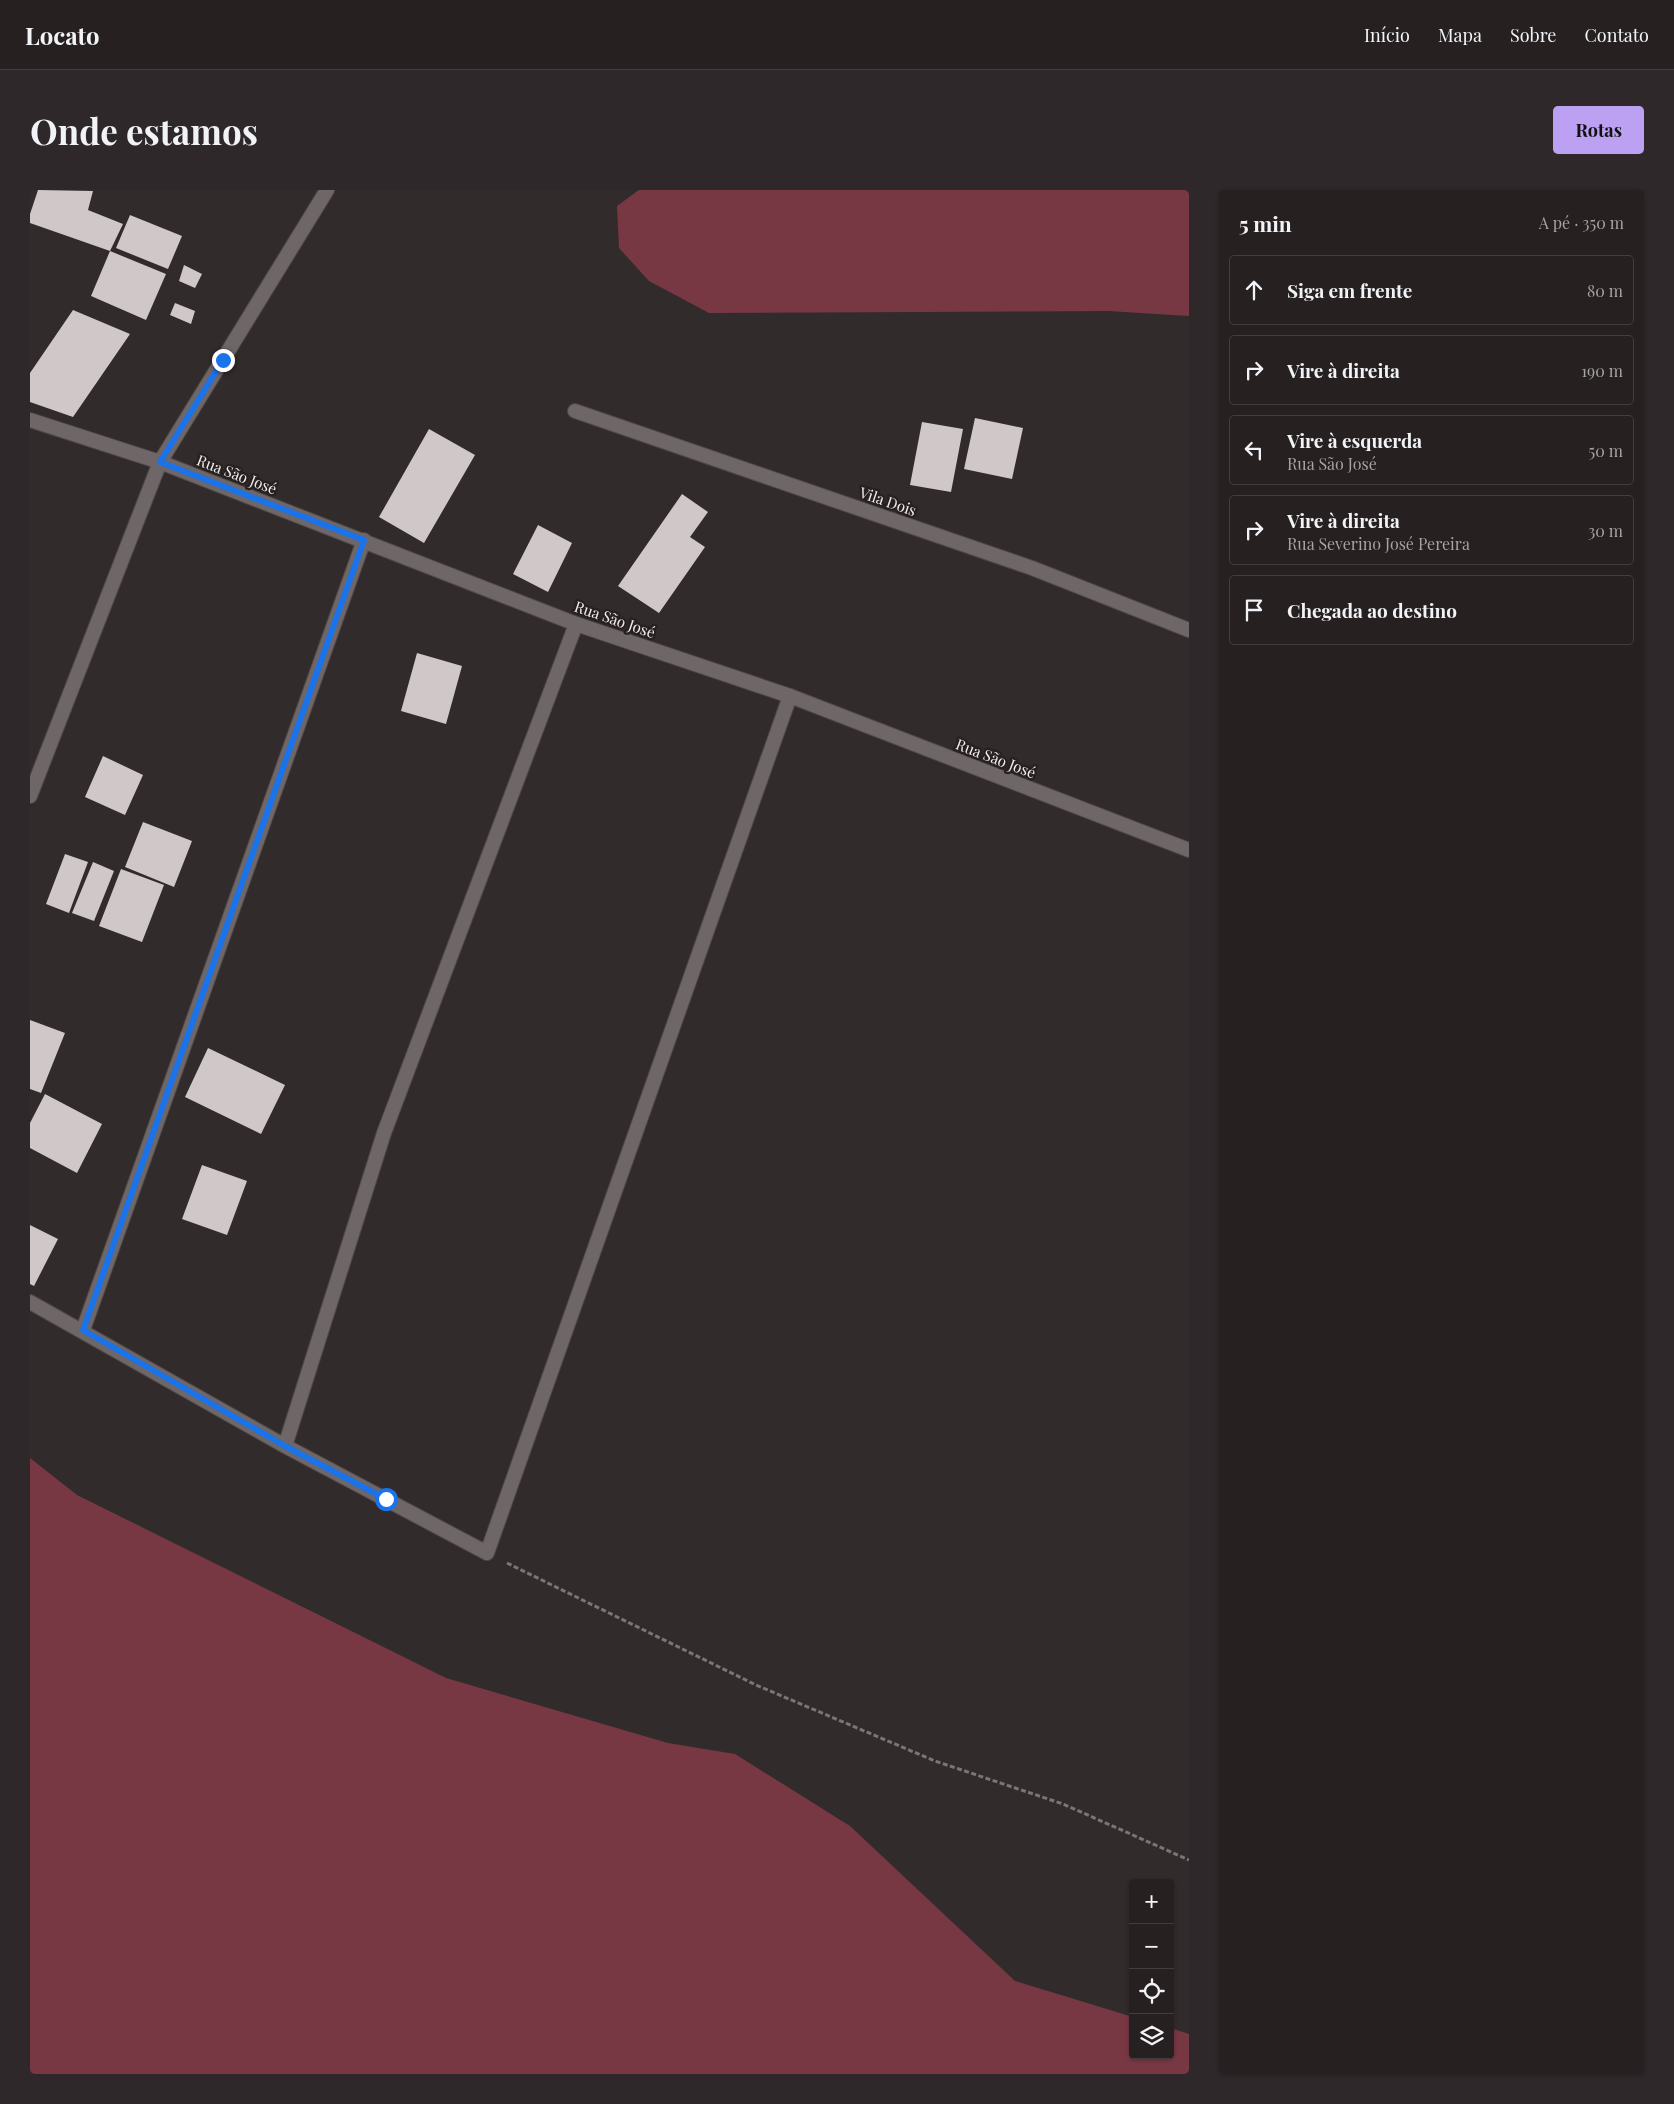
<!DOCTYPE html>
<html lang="pt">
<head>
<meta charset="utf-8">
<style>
  :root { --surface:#262021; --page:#2e282a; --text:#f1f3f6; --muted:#a4a3a5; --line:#423e3f; --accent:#bca0f2 }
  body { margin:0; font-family:"Playfair Display",serif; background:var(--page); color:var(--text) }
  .controls { position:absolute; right:15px; bottom:15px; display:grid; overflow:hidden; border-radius:5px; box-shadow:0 1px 4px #0004 }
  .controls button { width:45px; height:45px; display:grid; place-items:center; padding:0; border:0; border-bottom:1px solid var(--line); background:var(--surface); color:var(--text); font:25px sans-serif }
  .stop { position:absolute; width:15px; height:15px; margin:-11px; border:4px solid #1a73e8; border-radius:50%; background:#fff }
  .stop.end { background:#1a73e8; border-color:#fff; box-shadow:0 1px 5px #0008 }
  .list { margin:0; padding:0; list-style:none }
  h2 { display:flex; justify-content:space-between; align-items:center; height:65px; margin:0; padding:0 20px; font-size:21px }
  h2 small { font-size:16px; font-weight:400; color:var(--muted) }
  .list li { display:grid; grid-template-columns:32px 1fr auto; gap:15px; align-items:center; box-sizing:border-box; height:70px; margin:0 10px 10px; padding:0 10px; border:1px solid var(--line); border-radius:5px }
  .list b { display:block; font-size:19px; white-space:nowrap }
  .list p { margin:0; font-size:16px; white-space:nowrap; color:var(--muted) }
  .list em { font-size:16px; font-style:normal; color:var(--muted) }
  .icon { flex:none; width:28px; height:28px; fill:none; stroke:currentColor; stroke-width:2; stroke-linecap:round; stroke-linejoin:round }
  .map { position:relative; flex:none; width:1159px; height:1884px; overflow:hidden; border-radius:5px }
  header { display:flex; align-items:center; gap:30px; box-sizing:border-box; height:70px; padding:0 25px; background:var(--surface); border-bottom:1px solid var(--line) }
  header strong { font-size:24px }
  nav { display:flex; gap:28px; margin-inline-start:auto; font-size:18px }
  .intro { display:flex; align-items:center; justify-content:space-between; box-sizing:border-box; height:120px; padding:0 30px }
  h1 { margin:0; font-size:35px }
  .button { padding:12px 22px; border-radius:5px; background:var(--accent); color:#111; font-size:18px; font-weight:700 }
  main { display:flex; gap:30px; padding:0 30px }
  aside { flex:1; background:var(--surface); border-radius:5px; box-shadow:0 1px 4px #0004 }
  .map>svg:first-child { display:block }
</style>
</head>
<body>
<header>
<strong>Locato</strong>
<nav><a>Início</a><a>Mapa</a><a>Sobre</a><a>Contato</a></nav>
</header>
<div class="intro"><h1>Onde estamos</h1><a class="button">Rotas</a></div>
<main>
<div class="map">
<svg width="1159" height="1884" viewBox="0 0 1159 1884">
  <rect width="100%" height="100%" fill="#322b2c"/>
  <path fill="#773844" d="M609,0H1159V126L1078,121L679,123L619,91L589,58L587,16Z
    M0,1268L47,1305L416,1488L638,1553L705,1564L820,1636L985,1791L1103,1827V1865H1140V1838L1159,1844V1884H0Z"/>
  <path fill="#d0c7c8" d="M8,0L63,1L58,20L93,34L80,61L0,33V24Z
    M100,25L152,46L138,79L86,58Z
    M80,61L136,84L116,130L61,106Z
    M154,75L172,84L165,98L149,91Z
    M145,113L165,121L161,134L140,125Z
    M43,120L100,144L43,227L0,212V183Z
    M945,228L993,238L982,289L934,279Z
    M892,232L933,239L921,302L880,295Z
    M399,239L445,265L394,353L349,327Z
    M652,304L678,322L660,347L675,357L629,423L588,396Z
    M508,335L542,353L518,402L483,384Z
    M387,463L432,476L416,534L371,521Z
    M73,566L113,585L95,625L55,607Z
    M113,632L162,651L144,697L95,677Z
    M35,664L58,672L39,723L16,714Z
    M63,672L84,681L64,731L42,723Z
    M91,679L134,695L112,752L69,736Z
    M0,830L35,843L11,903L0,899Z
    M178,858L255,895L231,944L155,907Z
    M15,904L72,934L47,983L0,958V933Z
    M172,975L217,991L197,1045L152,1029Z
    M0,1035L28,1049L4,1096L0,1094Z"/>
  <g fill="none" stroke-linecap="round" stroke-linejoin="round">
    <g stroke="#4e4848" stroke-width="16">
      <path id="minor" d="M545,221L1002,378L1159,440
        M0,606L130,272L297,0
        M0,1112L255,1256L457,1363L760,506
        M53,1140L334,350
        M255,1256L354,943L546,434"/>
    </g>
    <g stroke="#4e4848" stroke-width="16">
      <path id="secondary" d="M0,230L130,272L546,434L760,506L1159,660"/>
    </g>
    <path stroke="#7b7576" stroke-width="3" stroke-dasharray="5 2.5" stroke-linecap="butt" d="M477,1373L726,1495L905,1571L1033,1614L1159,1670"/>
    <use href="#minor" stroke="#6e6667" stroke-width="14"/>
    <use href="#secondary" stroke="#6e6667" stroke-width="14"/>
  </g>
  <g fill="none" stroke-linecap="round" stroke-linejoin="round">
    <path stroke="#1a73e8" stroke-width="6" d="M193,170L130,272L334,350L53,1140L255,1256L356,1309"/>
  </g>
  <g text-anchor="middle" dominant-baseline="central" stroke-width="5" stroke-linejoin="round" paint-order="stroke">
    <g font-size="15" fill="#f2eeee" stroke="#282122">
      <text transform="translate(207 284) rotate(21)">Rua São José</text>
      <text transform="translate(858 311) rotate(19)">Vila Dois</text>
      <text transform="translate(585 429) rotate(19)">Rua São José</text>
      <text transform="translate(966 568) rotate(21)">Rua São José</text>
    </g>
  </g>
</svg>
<div class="controls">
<button>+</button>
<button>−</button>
<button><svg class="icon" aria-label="locate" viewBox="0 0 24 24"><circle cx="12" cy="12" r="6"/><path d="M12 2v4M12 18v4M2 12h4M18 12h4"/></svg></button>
<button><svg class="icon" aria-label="layers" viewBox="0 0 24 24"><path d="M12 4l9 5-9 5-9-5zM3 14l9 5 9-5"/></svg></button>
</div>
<div class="stop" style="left:356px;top:1309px"></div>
<div class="stop end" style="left:193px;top:170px"></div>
</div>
<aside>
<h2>5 min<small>A pé · 350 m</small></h2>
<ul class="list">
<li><svg class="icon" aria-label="ahead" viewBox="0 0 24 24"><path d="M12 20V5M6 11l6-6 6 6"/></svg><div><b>Siga em frente</b></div><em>80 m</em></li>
<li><svg class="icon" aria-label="right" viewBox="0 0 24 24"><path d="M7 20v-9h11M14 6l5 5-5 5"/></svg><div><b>Vire à direita</b></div><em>190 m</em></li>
<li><svg class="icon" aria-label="left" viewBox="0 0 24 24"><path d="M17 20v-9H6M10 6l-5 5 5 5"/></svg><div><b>Vire à esquerda</b><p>Rua São José</p></div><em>50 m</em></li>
<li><svg class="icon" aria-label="right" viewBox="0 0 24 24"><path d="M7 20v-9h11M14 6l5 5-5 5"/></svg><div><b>Vire à direita</b><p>Rua Severino José Pereira</p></div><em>30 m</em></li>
<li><svg class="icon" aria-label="arrive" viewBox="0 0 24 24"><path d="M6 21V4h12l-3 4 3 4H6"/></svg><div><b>Chegada ao destino</b></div></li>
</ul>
</aside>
</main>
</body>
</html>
